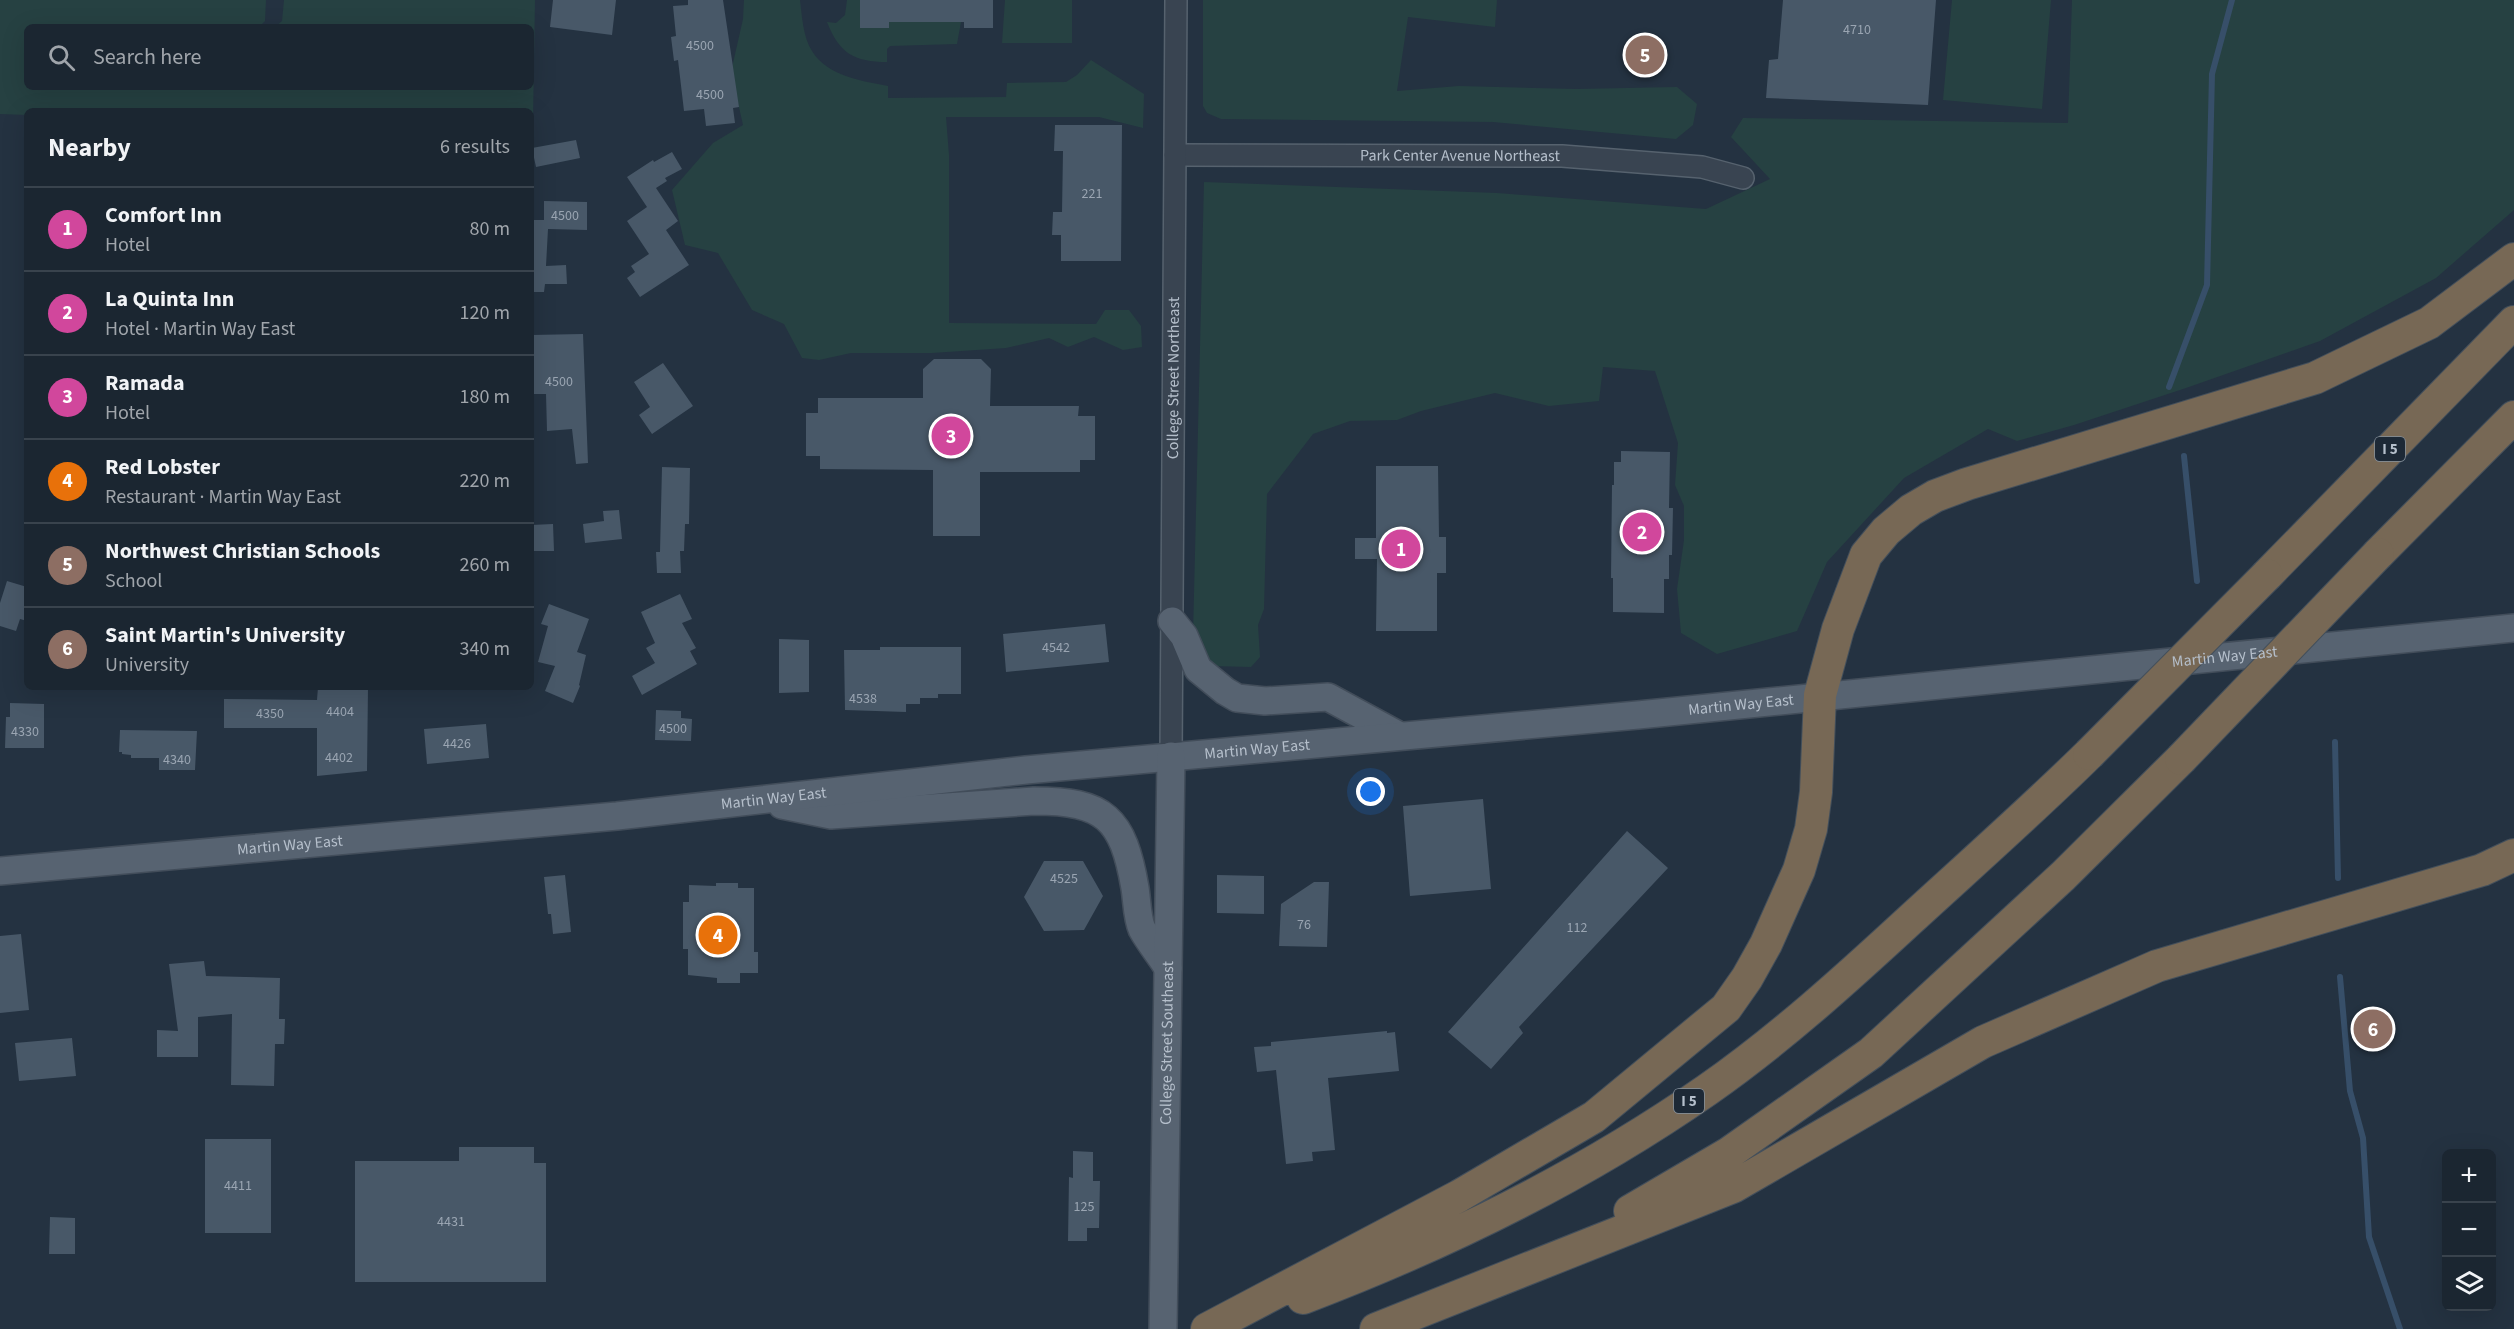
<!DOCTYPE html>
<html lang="en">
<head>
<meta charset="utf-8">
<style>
  :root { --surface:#1b2631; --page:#242e39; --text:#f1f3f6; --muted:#a0a5ab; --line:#39434d; --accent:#89bcfd }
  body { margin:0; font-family:"Source Sans 3",sans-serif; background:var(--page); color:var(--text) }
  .controls { position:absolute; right:18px; bottom:18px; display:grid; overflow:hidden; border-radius:9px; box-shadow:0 6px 24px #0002 }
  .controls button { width:54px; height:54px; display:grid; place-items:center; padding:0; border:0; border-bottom:2px solid var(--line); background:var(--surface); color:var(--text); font:30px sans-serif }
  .you { position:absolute; left:1371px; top:792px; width:21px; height:21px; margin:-15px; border:4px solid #fff; border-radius:50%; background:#1a73e8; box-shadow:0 0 0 9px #1a73e833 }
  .badge { display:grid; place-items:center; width:39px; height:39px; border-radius:50%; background:var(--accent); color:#fff; font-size:20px; font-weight:700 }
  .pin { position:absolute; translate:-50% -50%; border:3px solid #fff; box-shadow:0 2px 6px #0006 }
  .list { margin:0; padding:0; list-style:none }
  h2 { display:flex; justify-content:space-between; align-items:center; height:78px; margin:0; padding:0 24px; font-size:26px }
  h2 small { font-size:20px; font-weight:400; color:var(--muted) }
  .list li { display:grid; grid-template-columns:39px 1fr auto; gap:18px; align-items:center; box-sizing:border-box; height:84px; padding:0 24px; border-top:2px solid var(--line) }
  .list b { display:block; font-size:22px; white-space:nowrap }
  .list p { margin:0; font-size:20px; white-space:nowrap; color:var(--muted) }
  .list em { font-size:20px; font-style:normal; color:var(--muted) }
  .icon { flex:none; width:33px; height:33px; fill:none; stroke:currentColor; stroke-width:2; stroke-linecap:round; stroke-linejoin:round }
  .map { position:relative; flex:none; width:2514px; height:1329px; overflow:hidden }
  .search { position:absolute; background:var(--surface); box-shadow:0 6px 24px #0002; left:24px; top:24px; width:510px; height:66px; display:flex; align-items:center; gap:15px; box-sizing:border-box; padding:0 21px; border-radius:9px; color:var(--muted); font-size:22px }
  .panel { position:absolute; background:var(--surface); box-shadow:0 6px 24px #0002; left:24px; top:108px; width:510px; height:582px; border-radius:9px }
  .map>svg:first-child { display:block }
</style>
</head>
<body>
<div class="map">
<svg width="2514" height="1329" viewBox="0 0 2514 1329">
  <rect width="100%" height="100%" fill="#243241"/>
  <path fill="#264142" d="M0,0H266L265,21L259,27H27V87H531V27H275L282,21L284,0H535L533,121H531V111H27V115L0,114Z
    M744,0H800C802,16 803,37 812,51C827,76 862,81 888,86V98L1006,97L1007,83L1066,82L1077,75L1091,60L1144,94L1143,128L1099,117H946L949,155V323L1096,324L1105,310H1129L1141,326L1142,347L1123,350L1094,337L1068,347L1049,338L1006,348L932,353H851L819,360L802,358L784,324L752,310L718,253L685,245L672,190L713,143L743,125L731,72L743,19Z
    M847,0H860V28H889V22H961L957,44L890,46L887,49V62C854,62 839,53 827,22L836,23L845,15Z
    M1005,0H1072V43H1002Z
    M1203,0H1497L1495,27L1408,17L1397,91L1459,86L1576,89L1677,87L1697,104L1693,125L1676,139L1493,122L1221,119L1207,113L1203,106Z
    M1952,0H2051L2042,109L1943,100Z
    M2072,0H2514V210L2436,278L2320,341L2186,388L2074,425L2017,441L1988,429L1904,478L1827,562L1797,631L1717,654L1681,633L1677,589L1684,540V506L1675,485L1678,443L1655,371L1603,367L1599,401L1549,406L1495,393L1421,411L1397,420L1350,421L1313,434L1267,494L1264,609L1258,625L1260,657L1251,667L1211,666L1193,635L1204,182L1497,193L1706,209L1770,179L1731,137L1743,118L2068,123Z"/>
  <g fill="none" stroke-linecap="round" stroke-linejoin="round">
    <path stroke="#374f69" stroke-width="6" d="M2169,387L2207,285L2212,74L2232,0
      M2184,456L2197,581
      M2335,742L2338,878
      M2340,977L2350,1091L2363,1138L2369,1237L2400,1329"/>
  </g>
  <path fill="#485868" d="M553,0H616L612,35L550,27Z
    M688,0H723L739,107L733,108L735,123L706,126L704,109L684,111L678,60L674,61L671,37L676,36L673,6L688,5Z
    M860,0H993V28H964V22H889V28H860Z
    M1783,0H1936L1928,105L1766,98L1769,60L1778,59Z
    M1055,125H1122L1121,261H1061V235H1052L1053,212H1062L1063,151H1054Z
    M576,140L580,158L536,167L532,148Z
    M672,152L682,169L665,178L667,181L656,188L678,221L666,230L689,265L640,297L627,278L635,272L631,266L649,254L627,221L647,207L627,177L653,160L654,162Z
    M544,201L587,202V230L548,229L546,266L566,265L567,284H545L544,292H531V220H544Z
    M583,334L588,463L576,464L572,429L547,431L546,394H532L531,335Z
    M934,359H981L991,369L990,406H1079L1078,416H1095V460H1080V472H980V536H933V470L820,469V456H806V413H818V398H923V369Z
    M663,363L693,406L652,434L639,415L650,407L634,382Z
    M1621,451L1670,452L1669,508H1673L1672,555H1669V579H1664V613L1613,612V578H1611L1612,485H1614V462H1621Z
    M1376,466H1438L1439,537H1446V573H1437V631H1376L1377,559H1355V538H1376Z
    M662,467L690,468L689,524H685L684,551H680L681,573H657L656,552H660Z
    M619,510L622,539L585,543L583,524L604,521L603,511Z
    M553,524L554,551H531V525Z
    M7,581L27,587V621L20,619L16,631L0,626V603Z
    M680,594L692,619L682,623L696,648L690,651L697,664L642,695L632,676L655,663L646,648L655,643L641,612Z
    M549,604L589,619L577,652L586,655L579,685L580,686L573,703L545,691L555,666L538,662L548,626L541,624Z
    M1105,624L1109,662L1006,672L1003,634Z
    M779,639L809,640V692L779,693Z
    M880,647H961V694H938V698H920V704H906V712L845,710L844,650H880Z
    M318,687H368L367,771L317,776V728H224V699L317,700Z
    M10,703L44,704V748H5L6,717H10Z
    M656,710L681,711V718L692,719L691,741L655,740Z
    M486,724L489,758L427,764L424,729Z
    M120,730L197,731L195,770H159V758H131V755L122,754V752H119Z
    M1483,799L1491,889L1410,896L1403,806Z
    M1627,831L1668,868L1519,1027L1523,1033L1491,1069L1448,1032Z
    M1044,861H1083L1103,896L1084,930L1044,931L1024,897Z
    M565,875L571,932L553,934L551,914H548L544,877Z
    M1217,875L1264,876V914L1217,913Z
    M1314,882H1329L1327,947L1279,946L1281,904Z
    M716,883H738V888H754V952H758V973H740V983H717V978L688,975V949H683V902H689V885L716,886Z
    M21,934L29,1010L0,1013V936Z
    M204,961L206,976L280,978L279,1019H285L284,1044H275L274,1086L231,1085L232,1014L198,1017V1057H157V1030L178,1031L169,964Z
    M1387,1031V1033L1395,1032L1399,1071L1328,1078L1335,1150L1312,1152L1313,1161L1286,1164L1276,1070L1257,1072L1254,1047L1271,1046V1042Z
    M72,1038L76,1076L19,1081L15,1043Z
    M205,1139H271V1233H205Z
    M459,1147H534V1163H546V1282H355V1161H459Z
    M1073,1151L1093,1152V1181H1100L1099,1228H1087V1241H1068L1069,1177L1073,1178Z
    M50,1217L75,1218V1254H49Z"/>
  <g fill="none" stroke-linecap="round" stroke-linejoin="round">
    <g stroke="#56626e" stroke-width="24">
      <g id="minor">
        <path id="s1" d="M1175,155L1562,156L1702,167L1743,178"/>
        <path id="s2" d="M1171,756L1176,0"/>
      </g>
    </g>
    <g stroke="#424d5a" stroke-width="30">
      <g id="major">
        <path d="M1172,621L1184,636L1198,669L1225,691L1237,698L1265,701L1328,697L1398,735"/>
        <path d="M782,805L831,815L1034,801C1105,801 1123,818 1135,888C1137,900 1137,918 1142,929C1149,942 1160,955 1168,968"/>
        <path id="s3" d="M0,871L617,816L1026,770L1638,715L2514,628"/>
        <path id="s4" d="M1163,1329L1171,756"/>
      </g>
    </g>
    <g stroke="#434f5b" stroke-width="34">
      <path id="highway" d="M2378,554L2514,417
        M2267,575L2514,322
        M1630,1211L1729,1153L1871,1053L2063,876L2181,759
        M1303,1298C1445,1244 1582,1177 1707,1090C1780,1039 1846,979 1911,919C1971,864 2031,811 2089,754
        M1207,1329L1459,1196L1594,1117L1726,1008L1747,978L1766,944L1799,870L1811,829L1816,792L1820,695L1838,629L1866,555L1886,531L1911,510L1935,496L1967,484L2315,378L2429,323L2514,259
        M1376,1329L1733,1187L1983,1042L2157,966L2482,870L2514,855"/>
    </g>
    <use href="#minor" stroke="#394451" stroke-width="21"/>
    <use href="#major" stroke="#576371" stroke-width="27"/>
    <use href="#highway" stroke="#776855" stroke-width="32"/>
    <g stroke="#434f5b" stroke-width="34" stroke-linecap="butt">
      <path id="highway-bridge" d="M2089,754L2267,575
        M2181,759L2378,554"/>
    </g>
    <use href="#highway-bridge" stroke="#776855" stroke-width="32"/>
  </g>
  <g text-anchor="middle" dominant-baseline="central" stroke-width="5" stroke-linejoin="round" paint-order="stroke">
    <g font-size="14" fill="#9aa5b2">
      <text x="1857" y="30">4710</text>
      <text x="700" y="46">4500</text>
      <text x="710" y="95">4500</text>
      <text x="1092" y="194">221</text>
      <text x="565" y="216">4500</text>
      <text x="559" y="382">4500</text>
      <text x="1056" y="648">4542</text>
      <text x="863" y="699">4538</text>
      <text x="340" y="712">4404</text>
      <text x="270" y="714">4350</text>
      <text x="673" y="729">4500</text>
      <text x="25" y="732">4330</text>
      <text x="457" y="744">4426</text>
      <text x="339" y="758">4402</text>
      <text x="177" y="760">4340</text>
      <text x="1064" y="879">4525</text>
      <text x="1304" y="925">76</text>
      <text x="1577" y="928">112</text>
      <text x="238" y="1186">4411</text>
      <text x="1084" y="1207">125</text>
      <text x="451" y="1222">4431</text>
    </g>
    <g fill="#1d2936" stroke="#87929e" stroke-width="1.5">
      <rect x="2375" y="437" width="30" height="24" rx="4.5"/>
      <rect x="1674" y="1089" width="30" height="24" rx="4.5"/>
    </g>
    <g font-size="15" font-weight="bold" fill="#b5bfcb">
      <text x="2390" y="449">I 5</text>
      <text x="1689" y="1101">I 5</text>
    </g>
    <g font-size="16" fill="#b5bfcb" stroke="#1d2936">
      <text stroke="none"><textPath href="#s1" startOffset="285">Park Center Avenue Northeast</textPath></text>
      <text stroke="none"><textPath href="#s2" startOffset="378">College Street Northeast</textPath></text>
      <text stroke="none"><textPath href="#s3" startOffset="2235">Martin Way East</textPath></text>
      <text stroke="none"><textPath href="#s3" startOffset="1749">Martin Way East</textPath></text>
      <text stroke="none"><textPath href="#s3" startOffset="1263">Martin Way East</textPath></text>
      <text stroke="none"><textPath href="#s3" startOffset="777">Martin Way East</textPath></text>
      <text stroke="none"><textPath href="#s3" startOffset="291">Martin Way East</textPath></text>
      <text stroke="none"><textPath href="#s4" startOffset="286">College Street Southeast</textPath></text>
    </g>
  </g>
</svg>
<div class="controls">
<button>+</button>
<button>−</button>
<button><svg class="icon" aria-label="layers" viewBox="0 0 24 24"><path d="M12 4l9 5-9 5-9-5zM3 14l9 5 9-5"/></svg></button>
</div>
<div class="you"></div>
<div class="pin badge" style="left:1401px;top:549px;background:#d1479c">1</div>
<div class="pin badge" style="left:1642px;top:532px;background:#d1479c">2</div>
<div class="pin badge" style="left:951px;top:436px;background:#d1479c">3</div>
<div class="pin badge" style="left:718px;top:935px;background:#e8710a">4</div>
<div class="pin badge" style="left:1645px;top:55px;background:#8d6e63">5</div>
<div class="pin badge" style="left:2373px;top:1029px;background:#8d6e63">6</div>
<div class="search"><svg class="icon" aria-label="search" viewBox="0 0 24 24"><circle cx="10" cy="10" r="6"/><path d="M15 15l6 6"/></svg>Search here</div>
<section class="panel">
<h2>Nearby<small>6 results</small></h2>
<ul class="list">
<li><span class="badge" style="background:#d1479c">1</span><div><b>Comfort Inn</b><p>Hotel</p></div><em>80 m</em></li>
<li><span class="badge" style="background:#d1479c">2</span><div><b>La Quinta Inn</b><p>Hotel · Martin Way East</p></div><em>120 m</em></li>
<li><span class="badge" style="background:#d1479c">3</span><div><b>Ramada</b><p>Hotel</p></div><em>180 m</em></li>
<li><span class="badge" style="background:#e8710a">4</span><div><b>Red Lobster</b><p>Restaurant · Martin Way East</p></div><em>220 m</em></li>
<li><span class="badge" style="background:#8d6e63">5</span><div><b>Northwest Christian Schools</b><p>School</p></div><em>260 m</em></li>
<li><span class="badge" style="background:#8d6e63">6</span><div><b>Saint Martin's University</b><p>University</p></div><em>340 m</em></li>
</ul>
</section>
</div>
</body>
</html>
